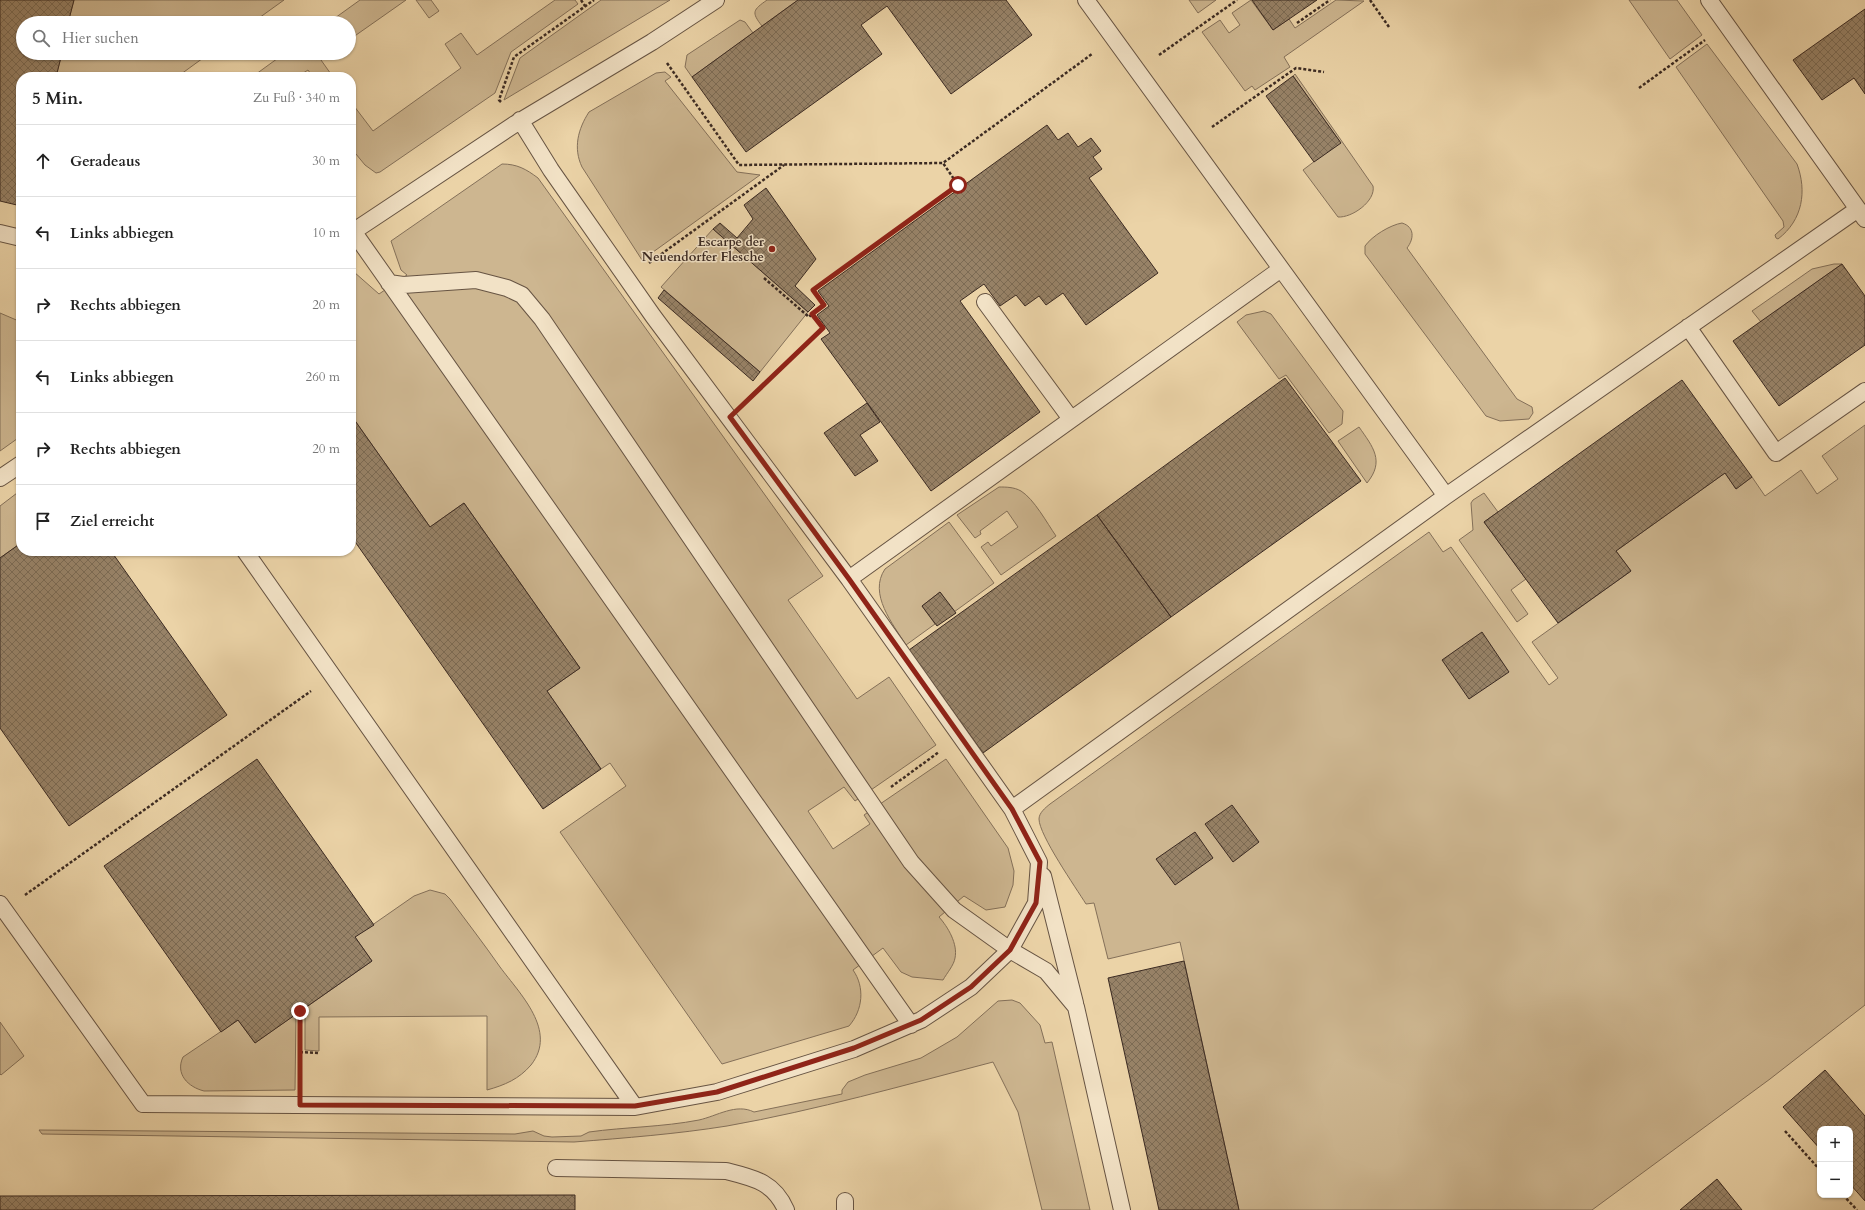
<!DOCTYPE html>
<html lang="de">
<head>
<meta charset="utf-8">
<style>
  :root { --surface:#fff; --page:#f6f6f6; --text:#222; --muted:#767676; --line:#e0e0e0 }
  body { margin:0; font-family:Cardo,serif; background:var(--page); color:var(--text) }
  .controls { position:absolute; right:12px; bottom:12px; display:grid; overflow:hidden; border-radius:8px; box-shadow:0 1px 3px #0004 }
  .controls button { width:36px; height:36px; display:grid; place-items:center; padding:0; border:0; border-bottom:1px solid var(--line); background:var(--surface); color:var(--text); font:20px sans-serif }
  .stop { position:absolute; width:12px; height:12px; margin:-9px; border:3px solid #8f2418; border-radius:50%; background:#fff }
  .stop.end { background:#8f2418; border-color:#fff; box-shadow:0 1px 4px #0008 }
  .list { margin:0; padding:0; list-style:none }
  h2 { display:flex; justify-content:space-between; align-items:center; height:52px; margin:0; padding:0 16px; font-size:17px }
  h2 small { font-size:13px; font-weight:400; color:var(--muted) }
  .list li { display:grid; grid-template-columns:26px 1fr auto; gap:12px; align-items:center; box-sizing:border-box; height:72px; padding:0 16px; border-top:1px solid var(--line) }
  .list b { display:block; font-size:15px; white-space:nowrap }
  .list em { font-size:13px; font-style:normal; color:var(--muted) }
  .icon { flex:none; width:22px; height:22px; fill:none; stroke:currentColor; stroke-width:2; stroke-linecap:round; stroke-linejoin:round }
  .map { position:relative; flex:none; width:1865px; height:1210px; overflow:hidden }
  .search { position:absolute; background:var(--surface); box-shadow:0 1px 3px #0004; left:16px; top:16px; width:340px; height:44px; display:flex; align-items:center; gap:10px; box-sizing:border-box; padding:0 14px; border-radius:22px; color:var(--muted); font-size:15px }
  .panel { position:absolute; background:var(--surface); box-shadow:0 1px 3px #0004; left:16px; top:72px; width:340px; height:484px; border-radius:16px }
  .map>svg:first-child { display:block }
</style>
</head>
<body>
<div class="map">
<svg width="1865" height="1210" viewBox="0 0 1865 1210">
  <defs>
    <pattern id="building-cross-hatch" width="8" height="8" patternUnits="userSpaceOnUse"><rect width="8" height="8" fill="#978267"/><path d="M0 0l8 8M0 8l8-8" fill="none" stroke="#7c6b54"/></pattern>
  </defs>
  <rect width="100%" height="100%" fill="#ebd3a7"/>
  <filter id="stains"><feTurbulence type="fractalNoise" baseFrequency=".005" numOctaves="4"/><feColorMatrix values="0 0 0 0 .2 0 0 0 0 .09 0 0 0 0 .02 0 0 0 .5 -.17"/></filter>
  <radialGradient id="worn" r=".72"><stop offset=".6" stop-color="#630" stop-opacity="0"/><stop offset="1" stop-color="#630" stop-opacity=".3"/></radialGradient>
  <path fill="#cdb690" stroke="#847059" d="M74,0H284L252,23H68Z
    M360,0H406L349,40V23H328Z
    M416,0H431L439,11L429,18Z
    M555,0H575L578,4L511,52L495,93L380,172L376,173L365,165L351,148V109L354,106L373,131L461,68L445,44L461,33L477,55Z
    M601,0H670L504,100L520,58Z
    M767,0H798L762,26C751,12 753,10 767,0Z
    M1189,0H1216L1198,13Z
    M1251,0L1273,30L1289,19L1295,28L1336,0L1364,1L1284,57L1290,67L1255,90L1252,86L1245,91L1202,32L1220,20L1229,33L1240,25L1232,13Z
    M1629,0H1677L1702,35L1670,59Z
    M740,20L745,22L753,33L692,77L685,67L687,55Z
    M1707,44L1797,164C1807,191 1803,220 1778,239L1776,238L1775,235L1784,227L1783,221L1676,67Z
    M62,53H210L177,77H56Z
    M285,53H331L321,60L333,77H313L308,70L297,77H252Z
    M665,72L671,77L665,81L737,172L760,175L642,260L582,167C573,148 578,129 589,112L656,73Z
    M1295,74L1373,186C1376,201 1352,218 1338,217L1303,170L1340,142L1293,76Z
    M502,164C517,164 526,169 538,178L823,576L788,600L857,699L889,677L936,745L855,801L844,787L808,811L833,849L870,824L864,815L946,759L1008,848L1014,871L1013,885L1005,907L986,910L964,896L939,917C948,927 958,944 955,958C954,965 947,973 943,980L912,977L901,972L883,948L853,970C865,987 863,1010 849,1026L722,1064L560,832L626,786L610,763L601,769L547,691L580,668L464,503L430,527L351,415V272H354L379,294L407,275L401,270L391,241Z
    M1402,223C1415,227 1414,239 1407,248L1517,399L1532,407L1533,413L1529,419L1500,421L1486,416L1365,254V246C1372,236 1390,225 1402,223Z
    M713,229L808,312L760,372L661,287Z
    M1834,264H1842L1761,322L1752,311L1812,269Z
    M1264,311L1271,314L1343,411L1342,424L1329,433L1286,375L1279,379L1237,322L1246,315Z
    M0,313L21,322V436L0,451Z
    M1865,425V1005L1770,1079L1592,1210H1239L1180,942L1108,959L1094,903L1086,904C1076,888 1039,835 1039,819C1039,813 1045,808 1050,804L1429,532L1443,552L1451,547L1549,685L1558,678L1532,642L1631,571L1616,551L1725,473L1736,489L1752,477L1765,496L1801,470L1817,494L1838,479L1822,456Z
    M1359,427C1373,447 1385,461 1367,483L1338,441Z
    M999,487C1006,487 1014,487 1021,491C1034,499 1047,523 1056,536L1001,575L981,547L988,542L991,546L1018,527L1007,511L980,531L981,534L975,538L957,515Z
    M21,490V543L0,558V506Z
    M1484,493L1498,512L1484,522L1526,579L1511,590L1528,614L1517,622L1459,540L1473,530L1471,503L1473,500Z
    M949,522L994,583L954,612L940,592L922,606L935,624L906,645C893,624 868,594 885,569Z
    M430,890L445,894L450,899C467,922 484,944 500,967C520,994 558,1031 531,1065C519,1079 505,1085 487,1090V1016L319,1017V1051L305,1050V1008L372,961L355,937L414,896Z
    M1012,1000L1020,1003L1040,1025L1045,1043L1052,1042L1090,1210H1042L1018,1112L993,1062C905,1085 817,1110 727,1126C677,1134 625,1138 574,1142L42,1134L39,1130L515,1134L533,1131L544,1136L552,1137L581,1136L589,1132C625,1127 663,1127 699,1120C717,1116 736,1103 754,1112L842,1094V1090L848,1082L865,1075L921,1058L957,1037L998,1001Z
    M296,1014L295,1090L204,1091C188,1087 175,1074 183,1057L238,1020L255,1043Z
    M0,1022L24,1056L1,1075L0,1074Z"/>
  <path fill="url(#building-cross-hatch)" stroke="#3b2a22" d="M0,0H74L68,23H23V53H62L56,77H21V206L0,201Z
    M798,0H1006L1032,35L951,94L887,6L861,25L882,54L746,152L692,77Z
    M1252,0H1317L1273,30Z
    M1865,9V94L1854,78L1822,100L1793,60Z
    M1293,76L1341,143L1314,162L1266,96Z
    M1047,125L1058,140L1068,133L1078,147L1091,138L1101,151L1093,157L1102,169L1089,178L1158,273L1086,325L1063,293L1046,305L1039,296L1025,306L1016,295L1000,306L984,284L960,301L1040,412L931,491L821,339L830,333L817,315L829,306L818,291Z
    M766,188L816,259L795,286L815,305L808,312L713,229L720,223L737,238L753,219L744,205Z
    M1842,264L1865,296V345L1779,406L1733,341Z
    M664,290L760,372L753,381L658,298Z
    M1285,378L1361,481L1171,617L1097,515Z
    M1682,380L1752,477L1736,489L1725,473L1616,551L1631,571L1558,623L1484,522Z
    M867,403L880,422L860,435L878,461L855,476L824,433Z
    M351,415L430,527L464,503L580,668L547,691L601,769L543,809L351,536Z
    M1097,515L1171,617L983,753L909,650Z
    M21,543V551H111L227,715L69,826L0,728V558Z
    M940,592L956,613L937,626L922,606Z
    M1482,632L1509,672L1469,699L1442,660Z
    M257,759L374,925L355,937L372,961L255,1043L238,1020L221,1032L104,866Z
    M1232,805L1259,842L1233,862L1205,824Z
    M1195,832L1213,858L1175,885L1156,859Z
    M1184,961L1239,1210H1159L1108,978Z
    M1825,1070L1865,1116V1201L1850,1184V1129H1820V1149L1783,1107Z
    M1717,1179L1742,1210H1680Z
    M575,1195V1210H0V1196Z"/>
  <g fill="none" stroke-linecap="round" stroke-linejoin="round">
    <g stroke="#675443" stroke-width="18">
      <path id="service" d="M1086,0L1446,496
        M1709,0L1865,219
        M353,231L911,1025
        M0,233L21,238
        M351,233L515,124L652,42L716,0
        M389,283L403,285L476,280L507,288L522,295L542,319L911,862L954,910L1010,950L1046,971L1076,1007L1122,1210
        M985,302L1071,419
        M1688,327L1776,453L1865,391
        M0,478L21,464
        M245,551L635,1107
        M849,579L1281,269
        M1012,809L1446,496L1858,209
        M1043,876L1075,1003
        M0,904L143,1104L635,1107L717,1092L854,1049L921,1020L971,987L1010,950L1036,903L1039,862L1012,809L849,579L653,316L551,170L520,120
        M556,1168L726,1171C754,1178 774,1182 786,1210
        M845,1201V1210"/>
    </g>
    <path stroke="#3b2a22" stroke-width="2.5" stroke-dasharray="3 2" stroke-linecap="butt" d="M581,0L585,6
      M1370,0L1389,27
      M1297,23L1330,0
      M1159,55L1237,0
      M667,63L739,165L943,163
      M1639,88L1705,40
      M501,102L499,100L514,57L594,0
      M1212,127L1296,68L1324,72
      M649,263L784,165
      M764,278L809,317L812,314
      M749,398L823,328L812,314L824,305L813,290L958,185L943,163L1092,54
      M891,787L939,752
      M25,895L311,691
      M300,1052L318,1053
      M300,1079L301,1011
      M1785,1131L1820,1170
      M1843,1195L1857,1210"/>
    <use href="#service" stroke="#f2e2c6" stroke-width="16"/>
  </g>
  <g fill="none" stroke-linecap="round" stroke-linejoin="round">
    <path stroke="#8f2418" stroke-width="5" d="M300,1011V1105L635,1106L717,1092L854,1048L921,1020L971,987L1010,950L1036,903L1040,862L1012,809L849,579L730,417L823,328L812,314L824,305L813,290L958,185"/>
  </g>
  <circle fill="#8f2418" stroke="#f2e2c6" stroke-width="1.5" cx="772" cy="249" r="4"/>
  <g text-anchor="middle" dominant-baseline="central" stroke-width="3" stroke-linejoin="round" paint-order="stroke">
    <g font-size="13" font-weight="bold" fill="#3b2a22" stroke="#f2e2c6" text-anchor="end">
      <text x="764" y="242">Escarpe der<tspan x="764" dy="15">Neuendorfer Flesche</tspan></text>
    </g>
  </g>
  <rect width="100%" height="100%" filter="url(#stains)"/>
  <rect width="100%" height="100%" fill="url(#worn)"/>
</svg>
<div class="controls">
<button>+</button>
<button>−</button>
</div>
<div class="stop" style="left:958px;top:185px"></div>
<div class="stop end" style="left:300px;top:1011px"></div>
<div class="search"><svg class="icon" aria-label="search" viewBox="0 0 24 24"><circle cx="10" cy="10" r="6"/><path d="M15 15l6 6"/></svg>Hier suchen</div>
<section class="panel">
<h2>5 Min.<small>Zu Fuß · 340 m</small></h2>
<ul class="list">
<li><svg class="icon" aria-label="ahead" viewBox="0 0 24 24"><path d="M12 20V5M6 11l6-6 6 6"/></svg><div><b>Geradeaus</b></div><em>30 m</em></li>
<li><svg class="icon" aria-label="left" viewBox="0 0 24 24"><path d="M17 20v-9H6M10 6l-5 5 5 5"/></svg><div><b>Links abbiegen</b></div><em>10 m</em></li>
<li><svg class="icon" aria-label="right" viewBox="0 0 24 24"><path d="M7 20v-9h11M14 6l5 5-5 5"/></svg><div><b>Rechts abbiegen</b></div><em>20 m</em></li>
<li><svg class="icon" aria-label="left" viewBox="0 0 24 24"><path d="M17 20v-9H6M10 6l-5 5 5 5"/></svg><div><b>Links abbiegen</b></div><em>260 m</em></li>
<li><svg class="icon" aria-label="right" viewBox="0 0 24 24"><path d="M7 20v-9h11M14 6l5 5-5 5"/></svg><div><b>Rechts abbiegen</b></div><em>20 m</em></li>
<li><svg class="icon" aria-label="arrive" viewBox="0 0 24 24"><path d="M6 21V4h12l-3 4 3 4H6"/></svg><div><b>Ziel erreicht</b></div></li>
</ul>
</section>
</div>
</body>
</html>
